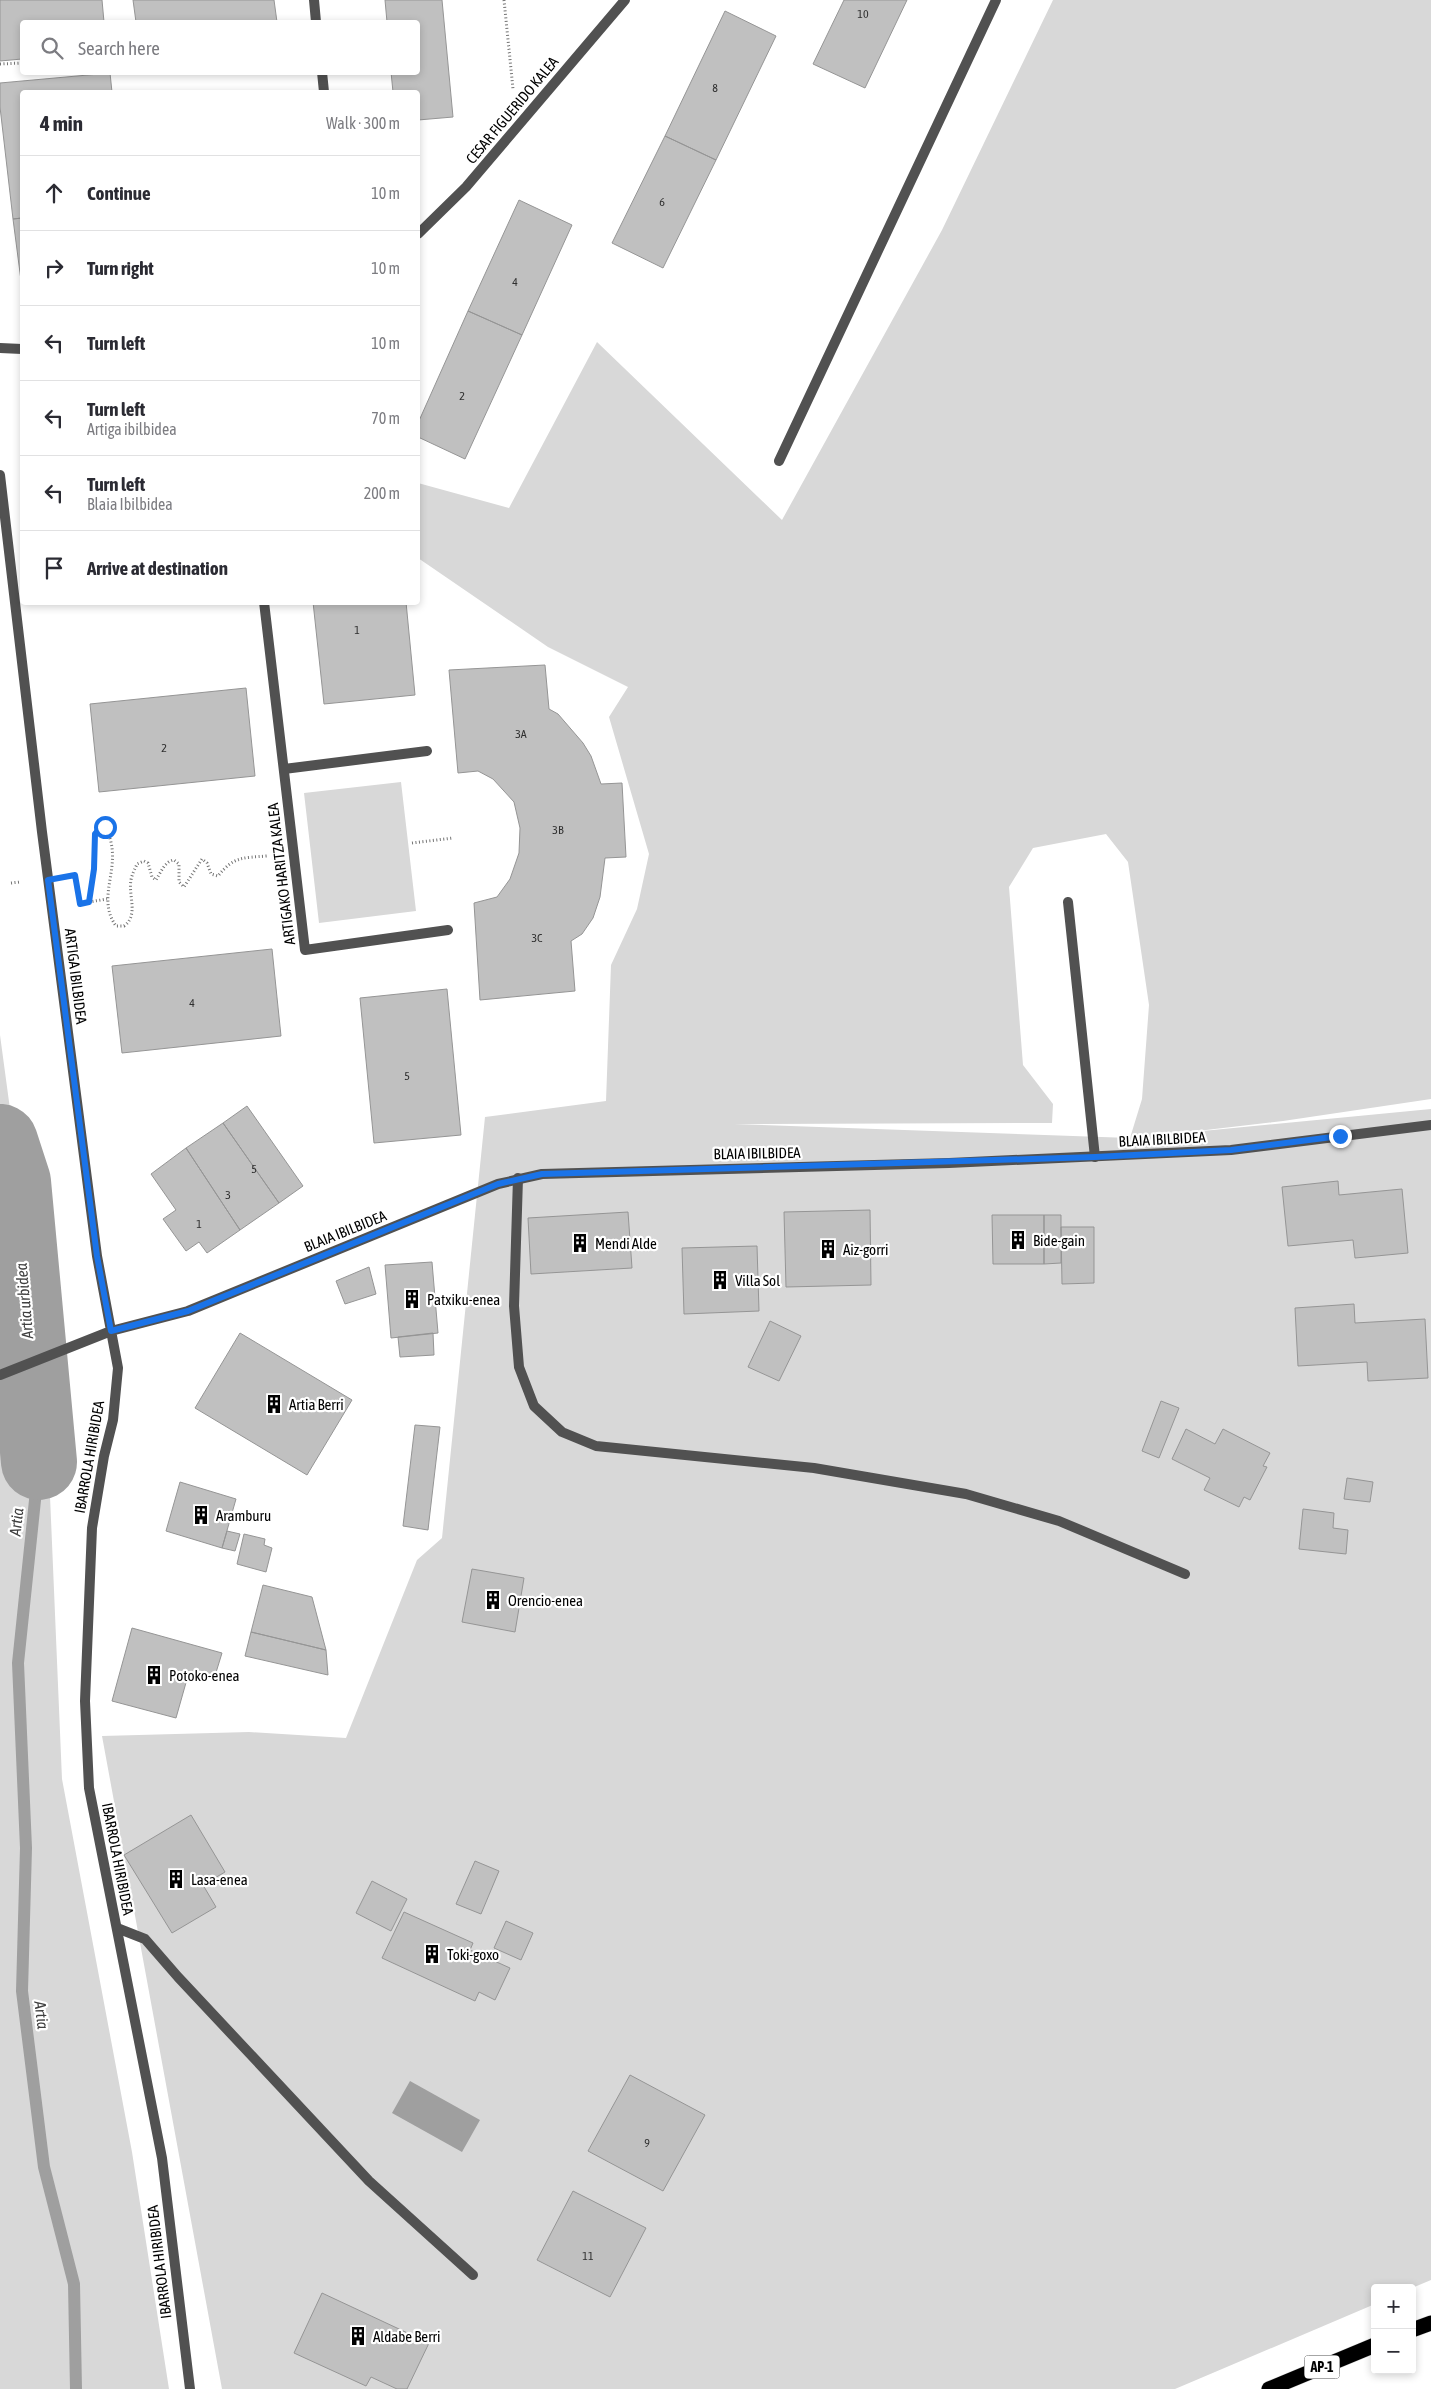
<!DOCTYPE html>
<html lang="en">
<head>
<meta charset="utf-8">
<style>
  :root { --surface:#fff; --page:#f2f2f3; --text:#2b2b33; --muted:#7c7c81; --line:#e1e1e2 }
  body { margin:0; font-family:"Asap Condensed",sans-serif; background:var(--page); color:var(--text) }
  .controls { position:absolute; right:15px; bottom:15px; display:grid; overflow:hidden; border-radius:5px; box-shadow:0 2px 8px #0003 }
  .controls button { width:45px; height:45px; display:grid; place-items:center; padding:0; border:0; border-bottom:1px solid var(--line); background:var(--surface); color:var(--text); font:25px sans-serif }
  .stop { position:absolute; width:15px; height:15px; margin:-11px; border:4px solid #1a73e8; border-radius:50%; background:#fff }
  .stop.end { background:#1a73e8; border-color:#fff; box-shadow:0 1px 5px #0008 }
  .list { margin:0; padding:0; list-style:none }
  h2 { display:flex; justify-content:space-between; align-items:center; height:65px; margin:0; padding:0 20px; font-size:21px }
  h2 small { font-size:16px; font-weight:400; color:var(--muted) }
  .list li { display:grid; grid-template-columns:32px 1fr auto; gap:15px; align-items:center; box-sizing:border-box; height:75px; padding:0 20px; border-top:1px solid var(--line) }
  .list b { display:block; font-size:19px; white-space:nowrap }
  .list p { margin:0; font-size:16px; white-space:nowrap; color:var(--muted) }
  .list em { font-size:16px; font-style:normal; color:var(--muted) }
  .icon { flex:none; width:28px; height:28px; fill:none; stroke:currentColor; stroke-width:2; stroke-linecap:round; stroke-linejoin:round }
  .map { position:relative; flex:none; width:1431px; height:2389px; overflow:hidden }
  .search { position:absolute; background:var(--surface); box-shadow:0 2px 8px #0003; left:20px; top:20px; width:400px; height:55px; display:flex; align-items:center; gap:12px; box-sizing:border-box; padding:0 18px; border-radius:5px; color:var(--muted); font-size:19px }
  .panel { position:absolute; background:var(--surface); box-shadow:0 2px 8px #0003; left:20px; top:90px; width:400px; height:515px; border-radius:5px }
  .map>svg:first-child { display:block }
</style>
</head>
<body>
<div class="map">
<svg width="1431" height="2389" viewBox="0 0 1431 2389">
  <rect width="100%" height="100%" fill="#fff"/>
  <path fill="#d8d8d8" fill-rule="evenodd" d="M1053,0H1431V1099L1283,1121L1172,1134L1431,1109V2280L1412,2288H1375V2304L1175,2389H222L102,1736L249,1732L346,1738L417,1560L442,1538L485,1117L606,1101L611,965L637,909L649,854L609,717L628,687L548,647L418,558V483L509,508L597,342L782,520L942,230ZM1106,834L1128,862L1149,1005L1142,1099L1130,1138L734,1124L1052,1123L1053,1104L1023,1065L1009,887L1033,848Z
    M401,782L416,911L319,923L304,793Z
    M0,1035L29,1250L0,1257Z
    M47,1425L62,1779L132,2152L169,2389H0V1442Z"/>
  <path fill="#9f9f9f" d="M410,2081L480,2120L462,2152L392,2113Z"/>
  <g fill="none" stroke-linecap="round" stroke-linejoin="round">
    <path stroke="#9f9f9f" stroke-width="12" d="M39,1462L18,1663L26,1848L22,1991L44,2167L74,2284L76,2389"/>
    <path stroke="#9f9f9f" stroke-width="76" d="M0,1142L13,1182L39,1462"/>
  </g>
  <path fill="#c0c0c0" stroke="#959595" d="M0,0H102L104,22H22V59L0,61Z
    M133,0H274L277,22H136Z
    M385,0H442L453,117L418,120V92H393L391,72H418V22H387Z
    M844,0H907L865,88L813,64Z
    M725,11L776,36L716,160L665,136Z
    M110,73L112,92H22V218L13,219L0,107V83Z
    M665,136L716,160L663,268L612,243Z
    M519,200L572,225L522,335L468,311Z
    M22,218V288L13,219Z
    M468,311L522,335L465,459L418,437V423Z
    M313,602H406L415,695L324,704Z
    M545,665L549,709L558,714L583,743L591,756L601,784L622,783L626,857L605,858L600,897L593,918L582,934L571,941L575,991L480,1000L474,903L497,897L510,879L519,853L520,828L514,802L493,779L478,771L458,773L449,670Z
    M246,688L255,776L99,792L90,704Z
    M272,949L281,1036L122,1053L112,966Z
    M447,989L461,1135L374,1143L360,998Z
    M247,1106L303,1186L279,1203L223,1123Z
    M223,1123L279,1203L240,1230L186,1148Z
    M186,1148L240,1230L207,1253L199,1242L186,1251L163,1219L176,1210L151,1174Z
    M1338,1181L1339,1195L1402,1189L1408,1253L1355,1258L1353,1240L1288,1246L1282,1187Z
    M870,1210L871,1285L786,1287L784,1212Z
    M628,1212L632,1268L531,1274L528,1218Z
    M992,1215H1044V1264H993Z
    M1044,1215H1061V1263L1044,1264Z
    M1061,1227H1094V1283L1062,1284Z
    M757,1246L759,1311L684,1314L682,1248Z
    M432,1262L438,1333L391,1338L385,1265Z
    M369,1267L376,1294L345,1304L336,1281Z
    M1354,1304L1355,1323L1425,1319L1428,1378L1368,1381L1367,1362L1298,1366L1295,1308Z
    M770,1321L801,1336L779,1381L748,1367Z
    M240,1333L352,1400L307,1475L195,1408Z
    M433,1333L434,1355L400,1357L398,1337Z
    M1161,1401L1179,1408L1159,1458L1142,1451Z
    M415,1425L440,1427L428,1530L403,1526Z
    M1186,1429L1215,1444L1223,1429L1270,1453L1263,1466L1267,1467L1250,1500L1244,1497L1239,1507L1204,1490L1210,1478L1172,1459Z
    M1347,1478L1373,1482L1370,1502L1344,1499Z
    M180,1482L236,1499L222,1548L166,1531Z
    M1303,1509L1334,1513L1333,1528L1348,1530L1346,1554L1299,1549Z
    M227,1531L240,1534L235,1551L222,1548Z
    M244,1534L265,1539L264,1545L272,1548L266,1572L237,1564Z
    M472,1569L524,1578L515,1632L462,1622Z
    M263,1585L312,1597L326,1650L251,1632Z
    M132,1628L222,1653L214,1679L189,1672L176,1718L112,1701Z
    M251,1632L326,1650L328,1675L245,1656Z
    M191,1815L225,1872L203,1885L216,1907L172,1933L124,1855Z
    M475,1861L499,1871L481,1914L456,1904Z
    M372,1881L407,1899L391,1931L356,1913Z
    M404,1912L473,1943L470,1950L510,1968L495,2000L479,1992L475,2001L382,1958Z
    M506,1921L533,1933L521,1960L494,1948Z
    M630,2075L705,2115L663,2191L588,2151Z
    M573,2191L646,2228L610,2297L537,2260Z
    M322,2293L429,2343L407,2389H397L371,2377L366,2386L294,2353Z"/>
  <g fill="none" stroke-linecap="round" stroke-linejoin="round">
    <g stroke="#dbdbdb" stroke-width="16">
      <path id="motorway" d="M1412,2330L1431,2323
        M1269,2389L1375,2345"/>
    </g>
    <path stroke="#737373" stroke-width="3" stroke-dasharray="1 2.5" stroke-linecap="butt" d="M504,0L513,89
      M0,64L22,63
      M412,843L453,838
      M11,883L20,882
      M80,902V904L89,902L94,869L95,834L101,827H105C126,864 94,895 116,926H124C139,915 128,896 131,880C132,874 135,869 137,864L144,861L148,863L152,877L156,880C161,872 165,861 174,860L179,864V882L184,887L202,859L207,863L211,874L218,876C234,856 243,858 267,856
      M89,902L107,899"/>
    <path stroke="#515151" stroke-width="10" d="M264,602L305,950L448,930
      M284,769L427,751
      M1068,902L1095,1157
      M518,1178L514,1306L519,1367L534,1406L562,1432L596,1446L814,1468L966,1494L1059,1521L1185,1574"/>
    <path stroke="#515151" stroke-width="10" d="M314,0L316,22
      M322,72L324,92
      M418,234L466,187L625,0
      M0,348L22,349
      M779,461L996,0
      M117,1928L145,1939L178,1977L369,2181L473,2275"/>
    <path stroke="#515151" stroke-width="10" d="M0,475L42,832L97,1256L118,1368L113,1420L104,1456L92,1528L85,1701L89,1788L162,2158L190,2389
      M0,1375L111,1331L188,1311L498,1184L542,1174L949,1163L1231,1150L1431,1125"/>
    <use href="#motorway" stroke="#000" stroke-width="15"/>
  </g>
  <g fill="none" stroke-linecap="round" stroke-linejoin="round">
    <path stroke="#1a73e8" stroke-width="6" d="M105,827H101L95,834L94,869L89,902L80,904L75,875L48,880L97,1256L111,1331L188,1311L498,1184L542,1174L1095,1157L1231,1150L1340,1136"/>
  </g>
  <defs>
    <g id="building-bare" transform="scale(1.5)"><path d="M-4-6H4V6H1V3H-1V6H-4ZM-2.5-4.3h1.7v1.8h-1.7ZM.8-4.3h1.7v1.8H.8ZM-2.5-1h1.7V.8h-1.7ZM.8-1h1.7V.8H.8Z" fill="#000" stroke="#fff" stroke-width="2.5" paint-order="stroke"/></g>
  </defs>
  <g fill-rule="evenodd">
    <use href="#building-bare" x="1018" y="1240"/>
    <use href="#building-bare" x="580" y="1243"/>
    <use href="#building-bare" x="828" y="1249"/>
    <use href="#building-bare" x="720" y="1280"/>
    <use href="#building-bare" x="412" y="1299"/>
    <use href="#building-bare" x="274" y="1404"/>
    <use href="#building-bare" x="201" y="1515"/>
    <use href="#building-bare" x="493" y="1600"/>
    <use href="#building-bare" x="154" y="1675"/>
    <use href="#building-bare" x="176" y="1879"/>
    <use href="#building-bare" x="432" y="1954"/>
    <use href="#building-bare" x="358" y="2336"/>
  </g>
  <g text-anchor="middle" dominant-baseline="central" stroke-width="4.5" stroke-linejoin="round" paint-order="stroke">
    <g font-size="12" fill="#303030">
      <text x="863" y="14">10</text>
      <text x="715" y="88">8</text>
      <text x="662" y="202">6</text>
      <text x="515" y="282">4</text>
      <text x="462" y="396">2</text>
      <text x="357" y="630">1</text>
      <text x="521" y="734">3A</text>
      <text x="164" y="748">2</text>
      <text x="558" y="830">3B</text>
      <text x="537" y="938">3C</text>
      <text x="192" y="1003">4</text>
      <text x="407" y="1076">5</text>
      <text x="254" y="1169">5</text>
      <text x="228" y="1195">3</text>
      <text x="199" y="1224">1</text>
      <text x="647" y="2143">9</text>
      <text x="588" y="2256">11</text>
    </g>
    <rect fill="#fff" stroke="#4c4c4c" stroke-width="1" x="1304.5" y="2355.5" width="35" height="23" rx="4"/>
    <g font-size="14" font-weight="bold" fill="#000">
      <text x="1322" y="2367">AP-1</text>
    </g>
    <g font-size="15" fill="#000" stroke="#fff">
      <text transform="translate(512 110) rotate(-50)">CESAR FIGUERIDO KALEA</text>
      <text transform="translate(281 874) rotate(-97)">ARTIGAKO HARITZA KALEA</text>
      <text transform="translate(76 976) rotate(83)">ARTIGA IBILBIDEA</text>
      <text transform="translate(1162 1139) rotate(-3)">BLAIA IBILBIDEA</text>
      <text transform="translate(757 1153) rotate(-1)">BLAIA IBILBIDEA</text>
      <text transform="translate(345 1231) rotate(-22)">BLAIA IBILBIDEA</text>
      <text transform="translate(89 1457) rotate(-80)">IBARROLA HIRIBIDEA</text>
      <text transform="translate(118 1859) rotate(79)">IBARROLA HIRIBIDEA</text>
      <text transform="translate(159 2262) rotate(-97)">IBARROLA HIRIBIDEA</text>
    </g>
    <g font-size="15" fill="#000" stroke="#fff" text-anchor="start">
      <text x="1033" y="1240">Bide-gain</text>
      <text x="595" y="1243">Mendi Alde</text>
      <text x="843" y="1249">Aiz-gorri</text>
      <text x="735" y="1280">Villa Sol</text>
      <text x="427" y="1299">Patxiku-enea</text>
      <text x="289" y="1404">Artia Berri</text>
      <text x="216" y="1515">Aramburu</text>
      <text x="508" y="1600">Orencio-enea</text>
      <text x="169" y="1675">Potoko-enea</text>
      <text x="191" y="1879">Lasa-enea</text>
      <text x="447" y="1954">Toki-goxo</text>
      <text x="373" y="2336">Aldabe Berri</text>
    </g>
    <g font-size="16" font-style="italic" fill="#404040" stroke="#fff">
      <text transform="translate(24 1301) rotate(-95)">Artia urbidea</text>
      <text transform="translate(16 1522) rotate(-84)">Artia</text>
      <text transform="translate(42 2015) rotate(83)">Artia</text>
    </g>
  </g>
</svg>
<div class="controls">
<button>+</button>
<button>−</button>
</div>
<div class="stop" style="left:105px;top:827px"></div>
<div class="stop end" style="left:1340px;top:1136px"></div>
<div class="search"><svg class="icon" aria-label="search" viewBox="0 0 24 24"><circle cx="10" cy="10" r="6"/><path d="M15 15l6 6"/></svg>Search here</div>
<section class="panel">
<h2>4 min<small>Walk · 300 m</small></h2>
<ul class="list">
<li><svg class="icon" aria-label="ahead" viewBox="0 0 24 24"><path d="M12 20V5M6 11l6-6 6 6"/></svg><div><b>Continue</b></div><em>10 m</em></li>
<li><svg class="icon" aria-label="right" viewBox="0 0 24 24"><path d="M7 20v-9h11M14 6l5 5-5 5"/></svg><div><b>Turn right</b></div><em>10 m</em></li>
<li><svg class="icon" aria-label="left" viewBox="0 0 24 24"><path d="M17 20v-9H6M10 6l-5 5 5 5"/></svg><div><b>Turn left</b></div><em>10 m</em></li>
<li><svg class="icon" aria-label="left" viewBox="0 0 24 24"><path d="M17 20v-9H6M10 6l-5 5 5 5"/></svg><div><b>Turn left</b><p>Artiga ibilbidea</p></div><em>70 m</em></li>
<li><svg class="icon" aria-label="left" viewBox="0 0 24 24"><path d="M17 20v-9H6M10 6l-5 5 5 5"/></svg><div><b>Turn left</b><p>Blaia Ibilbidea</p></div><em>200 m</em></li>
<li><svg class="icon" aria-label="arrive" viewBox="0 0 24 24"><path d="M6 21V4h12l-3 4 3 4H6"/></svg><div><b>Arrive at destination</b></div></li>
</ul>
</section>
</div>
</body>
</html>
